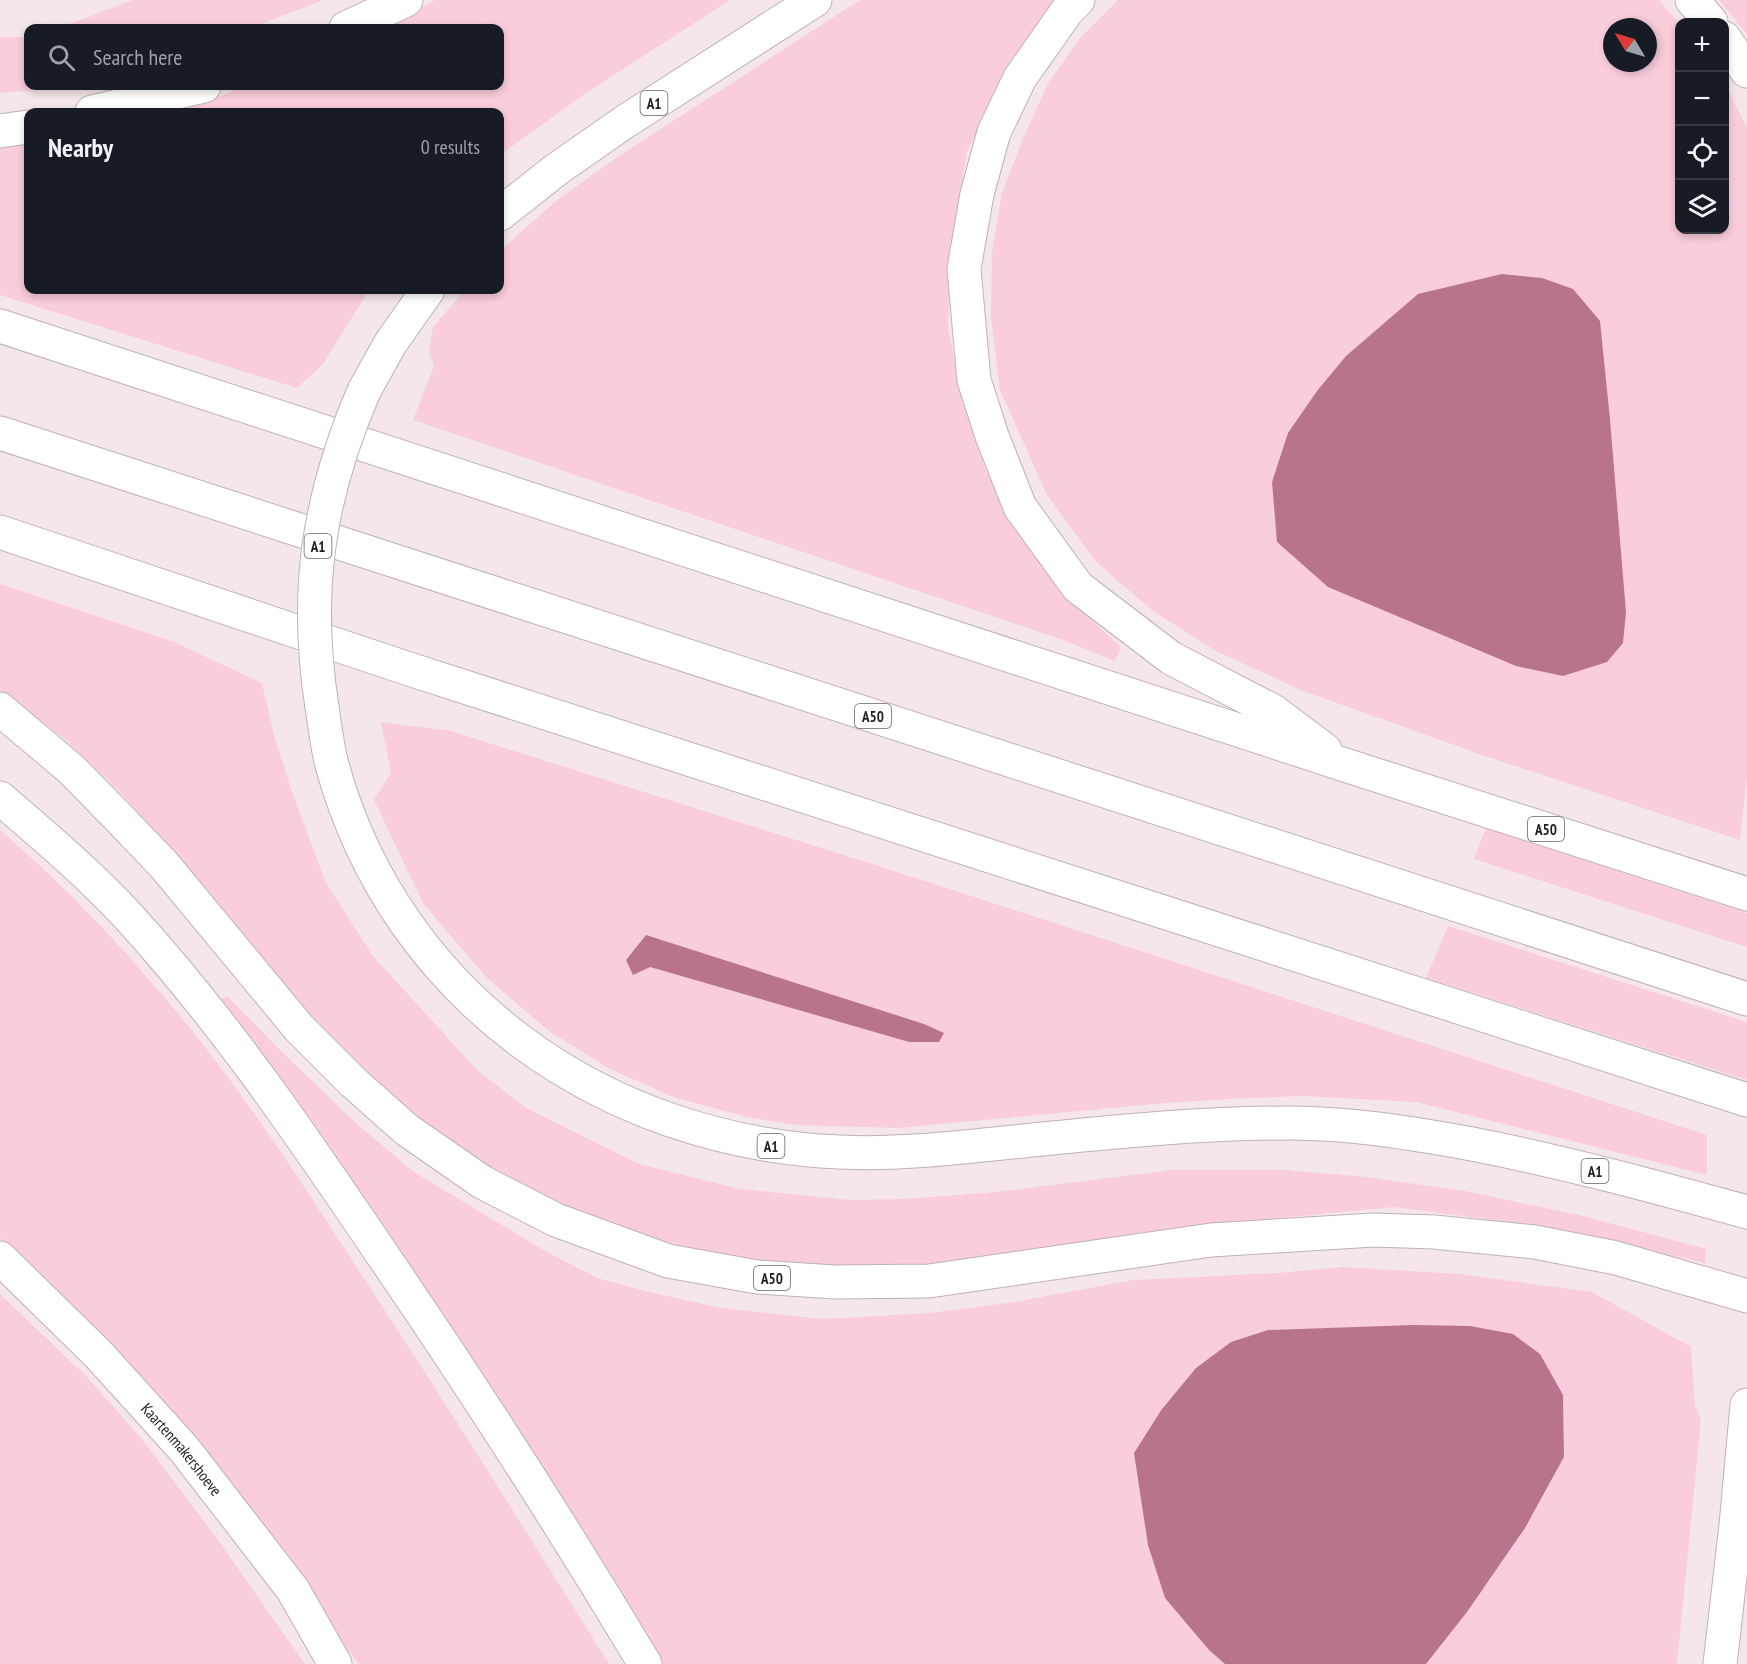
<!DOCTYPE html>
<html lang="en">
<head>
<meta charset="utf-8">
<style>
  :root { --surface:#171b24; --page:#242831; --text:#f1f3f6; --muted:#9ea1a6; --line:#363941 }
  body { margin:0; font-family:"PT Sans Narrow",sans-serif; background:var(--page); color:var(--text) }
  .controls { position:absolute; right:18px; top:18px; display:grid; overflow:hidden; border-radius:12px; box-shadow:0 3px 9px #0003 }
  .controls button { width:54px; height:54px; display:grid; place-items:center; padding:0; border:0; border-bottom:2px solid var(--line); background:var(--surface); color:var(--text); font:30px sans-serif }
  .compass { position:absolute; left:1603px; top:18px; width:54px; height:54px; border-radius:50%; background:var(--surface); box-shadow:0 3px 9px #0003; rotate:308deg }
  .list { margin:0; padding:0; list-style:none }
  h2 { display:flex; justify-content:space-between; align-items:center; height:78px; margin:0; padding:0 24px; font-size:26px }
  h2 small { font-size:20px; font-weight:400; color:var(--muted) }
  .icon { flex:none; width:33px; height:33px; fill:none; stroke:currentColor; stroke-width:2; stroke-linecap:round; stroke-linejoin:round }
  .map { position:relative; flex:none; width:1747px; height:1664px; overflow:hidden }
  .search { position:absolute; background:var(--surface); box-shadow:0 3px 9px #0003; left:24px; top:24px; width:480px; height:66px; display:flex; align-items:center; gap:15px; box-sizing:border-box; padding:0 21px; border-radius:12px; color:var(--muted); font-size:22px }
  .panel { position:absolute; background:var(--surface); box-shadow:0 3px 9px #0003; left:24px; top:108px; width:480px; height:186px; border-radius:12px }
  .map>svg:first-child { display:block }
</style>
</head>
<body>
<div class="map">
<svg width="1747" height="1664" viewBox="0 0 1747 1664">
  <rect width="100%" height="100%" fill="#f4e6ea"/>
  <path fill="#f9cddb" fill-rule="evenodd" d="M133,0H323L251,28H59Z
    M435,0H730L583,95L500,155V112H163L212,99L248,86H500V28H382Z
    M860,0H1059L1008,68L967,151L952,239L948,328L960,387L985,469L1017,526L1076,606L1121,647L1115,661L1063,640L413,420L434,366L429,352L433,327L465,290H500V251L556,201L619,156Z
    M1118,0H1659L1679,23L1680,230H1724L1725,84L1747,128V776L1740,840L1482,755L1301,690L1216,651L1153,611L1096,562L1047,495L1000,390L991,318L992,253L1002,193L1022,141L1048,83L1082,36ZM1612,27H1648V63H1612ZM1418,294L1600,321L1610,419L1626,612L1563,676L1516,666L1434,632L1346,356Z
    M1719,0H1747V35Z
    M0,37H28V86H54L36,90L0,93Z
    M28,143V290H369L323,364L297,388L0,295V148Z
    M0,584L174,642L262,683L274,735L291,789L325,881L372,955L477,1070L526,1108L639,1164L740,1189L852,1200L904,1199L997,1192L1172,1170H1283L1358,1176L1465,1191L1583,1216L1706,1249L1705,1263L1546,1227L1394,1207L1158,1230L939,1265L831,1270L708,1254L583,1216L486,1165L401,1107L352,1060L295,997L207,889L118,790L66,740L0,691Z
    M381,722L451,731L891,870L1707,1135V1175L1416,1102L1302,1096L1229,1099L1165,1103L897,1128L797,1125L747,1117L673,1097L608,1068L549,1031L486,977L423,903L374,800L391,773ZM649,967L944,1034L909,1042Z
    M1486,828L1747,913V947L1474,859Z
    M0,830C71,891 135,960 194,1033C255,1109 309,1195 363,1277C447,1405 528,1534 609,1664H359L340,1641L307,1583L212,1460L93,1325L0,1238Z
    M1448,926L1747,1022V1080L1426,978Z
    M227,996L285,1055L358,1125L414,1172L545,1251L597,1278L649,1292L721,1308L823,1319L931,1313L1015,1302L1133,1280L1278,1273L1342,1267L1459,1274L1592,1292L1691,1347L1695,1406L1701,1420L1677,1664H1426L1467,1612L1525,1528L1564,1458L1563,1395L1470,1326L1268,1330L1231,1342L1196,1368L1162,1409L1209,1650L1225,1664H660L218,1001Z
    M0,1294L86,1376L140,1437L213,1533L305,1664H0Z"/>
  <path fill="#b9748d" d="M1502,274L1542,278L1573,289L1600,321L1610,419L1626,612L1623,643L1607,662L1563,676L1516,666L1328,587L1277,542L1272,482L1288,433L1317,391L1346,356L1418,294Z
    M646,935L924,1024L944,1033L939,1042H909L650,967L633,975L626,960Z
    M1414,1325L1470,1326L1513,1334L1540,1354L1563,1395L1564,1457L1525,1528L1467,1612L1426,1664H1225L1209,1650L1165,1598L1148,1545L1134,1453L1162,1409L1196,1368L1231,1342L1268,1330Z"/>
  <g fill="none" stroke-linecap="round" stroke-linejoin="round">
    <g stroke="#bfb1b5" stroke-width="35">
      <g id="minor">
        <path id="s1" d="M0,1258L99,1355L184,1449L293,1590L335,1664"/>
      </g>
    </g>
    <g stroke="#bfb1b5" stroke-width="35">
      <path id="highway" d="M1078,0L1067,11L1020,78L994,132L977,194L964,269L974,380L992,436L1020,507L1078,587L1171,658L1273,711L1325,750
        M1692,0L1711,22
        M346,28L406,0
        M1724,38L1747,71
        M92,112L204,86
        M0,131L28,127
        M500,214L557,169L626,121L815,0
        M0,326L1345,765L1747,894
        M364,391L390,344L428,290
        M0,433L1747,999
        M0,532L406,668L1747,1100
        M322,707C325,726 327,746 332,765C396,997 604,1142 840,1152C901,1155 963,1147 1023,1141C1112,1132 1200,1123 1290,1123C1350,1123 1412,1133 1472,1144C1565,1162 1656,1187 1747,1212
        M0,709L72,770L119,818L164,865L299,1028L354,1083L407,1130L482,1182L556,1220L668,1261L757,1277L835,1282L929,1281L1211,1240L1373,1230L1434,1232L1535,1242L1616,1258L1747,1296
        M0,798C44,836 89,874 128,916C225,1022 306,1142 386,1260C476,1392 563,1527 645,1664
        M1720,1664L1736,1525L1747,1405"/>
    </g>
    <use href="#minor" stroke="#fff" stroke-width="33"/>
    <use href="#highway" stroke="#fff" stroke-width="33"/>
    <g stroke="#bfb1b5" stroke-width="35" stroke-linecap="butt">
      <path id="highway-bridge" d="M322,707C304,592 318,498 364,391"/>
    </g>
    <use href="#highway-bridge" stroke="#fff" stroke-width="33"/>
  </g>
  <g text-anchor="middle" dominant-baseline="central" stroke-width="6" stroke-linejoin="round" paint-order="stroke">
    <g fill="#fff" stroke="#656262" stroke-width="1.5">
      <rect x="640.5" y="91" width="27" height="24" rx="4.5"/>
      <rect x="304.5" y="534" width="27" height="24" rx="4.5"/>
      <rect x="855" y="704" width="36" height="24" rx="4.5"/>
      <rect x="1528" y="817" width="36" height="24" rx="4.5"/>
      <rect x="757.5" y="1134" width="27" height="24" rx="4.5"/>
      <rect x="1581.5" y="1159" width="27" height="24" rx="4.5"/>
      <rect x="754" y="1266" width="36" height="24" rx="4.5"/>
    </g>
    <g font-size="15" font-weight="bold" fill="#231e1f">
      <text x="654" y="103">A1</text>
      <text x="318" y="546">A1</text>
      <text x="873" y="716">A50</text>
      <text x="1546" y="829">A50</text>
      <text x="771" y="1146">A1</text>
      <text x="1595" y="1171">A1</text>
      <text x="772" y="1278">A50</text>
    </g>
    <g font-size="16" fill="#231e1f" stroke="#fff">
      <text stroke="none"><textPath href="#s1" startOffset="264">Kaartenmakershoeve</textPath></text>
    </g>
  </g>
</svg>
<div class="controls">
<button>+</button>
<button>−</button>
<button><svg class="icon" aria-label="locate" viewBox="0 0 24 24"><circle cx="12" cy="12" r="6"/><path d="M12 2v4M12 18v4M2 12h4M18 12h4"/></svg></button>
<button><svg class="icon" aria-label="layers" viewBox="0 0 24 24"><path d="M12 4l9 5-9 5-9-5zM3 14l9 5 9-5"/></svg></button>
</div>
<svg class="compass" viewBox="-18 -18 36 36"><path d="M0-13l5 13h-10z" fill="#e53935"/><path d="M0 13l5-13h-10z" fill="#9ea1a6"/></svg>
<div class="search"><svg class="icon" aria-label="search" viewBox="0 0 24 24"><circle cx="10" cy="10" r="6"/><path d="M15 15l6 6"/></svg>Search here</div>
<section class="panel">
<h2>Nearby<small>0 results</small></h2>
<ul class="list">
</ul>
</section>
</div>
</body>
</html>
